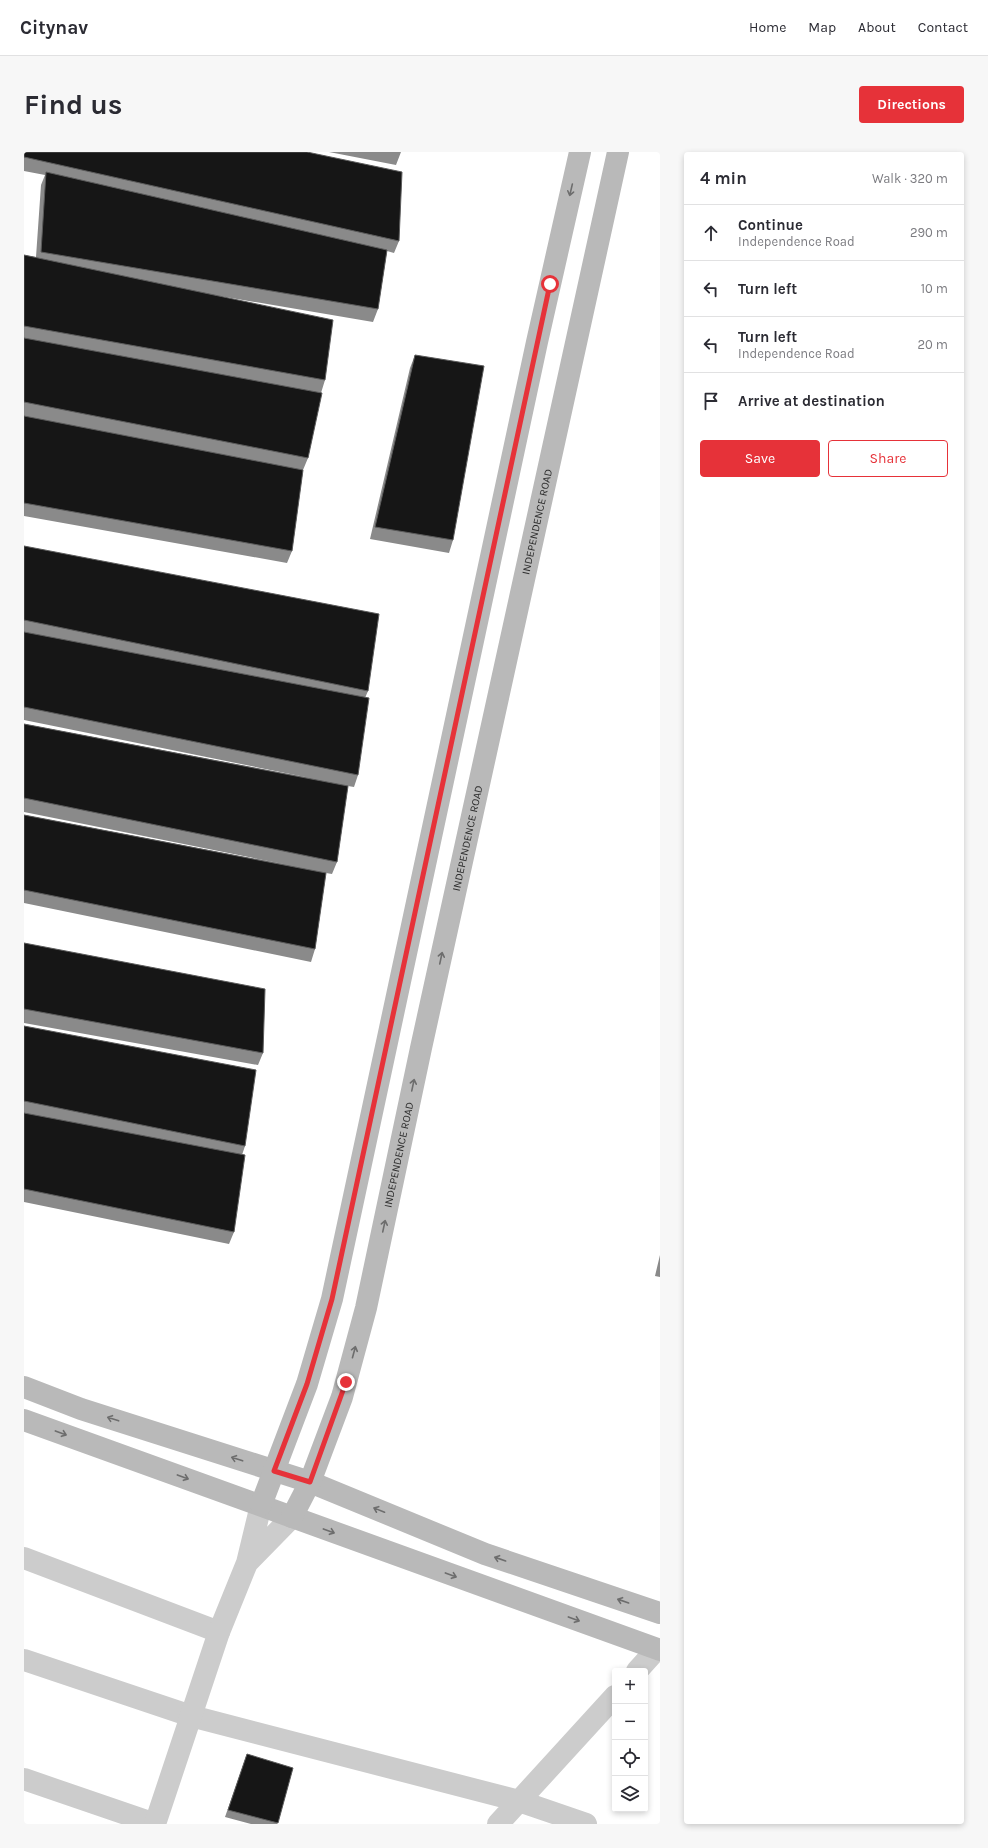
<!DOCTYPE html>
<html lang="en">
<head>
<meta charset="utf-8">
<style>
  :root { --surface:#fff; --page:#f7f7f7; --text:#2b2b33; --muted:#7c7c81; --line:#e1e1e2; --accent:#e63239 }
  body { margin:0; font-family:Karla,sans-serif; background:var(--page); color:var(--text) }
  .controls { position:absolute; right:12px; bottom:12px; display:grid; overflow:hidden; border-radius:4px; box-shadow:0 2px 6px #0003 }
  .controls button { width:36px; height:36px; display:grid; place-items:center; padding:0; border:0; border-bottom:1px solid var(--line); background:var(--surface); color:var(--text); font:20px sans-serif }
  .stop { position:absolute; width:12px; height:12px; margin:-9px; border:3px solid #e63239; border-radius:50%; background:#fff }
  .stop.end { background:#e63239; border-color:#fff; box-shadow:0 1px 4px #0008 }
  .list { margin:0; padding:0; list-style:none }
  h2 { display:flex; justify-content:space-between; align-items:center; height:52px; margin:0; padding:0 16px; font-size:17px }
  h2 small { font-size:13px; font-weight:400; color:var(--muted) }
  .list li { display:grid; grid-template-columns:26px 1fr auto; gap:12px; align-items:center; box-sizing:border-box; height:56px; padding:0 16px; border-top:1px solid var(--line) }
  .list b { display:block; font-size:15px; white-space:nowrap }
  .list p { margin:0; font-size:13px; white-space:nowrap; color:var(--muted) }
  .list em { font-size:13px; font-style:normal; color:var(--muted) }
  .actions { display:flex; gap:8px; padding:12px 16px }
  .actions a { flex:1; padding:9px 0; border:1px solid var(--accent); border-radius:4px; text-align:center; font-size:14px; color:var(--accent) }
  .actions .main { background:var(--accent); color:#fff }
  .icon { flex:none; width:22px; height:22px; fill:none; stroke:currentColor; stroke-width:2; stroke-linecap:round; stroke-linejoin:round }
  .map { position:relative; flex:none; width:636px; height:1672px; overflow:hidden; border-radius:4px }
  header { display:flex; align-items:center; gap:24px; box-sizing:border-box; height:56px; padding:0 20px; background:var(--surface); border-bottom:1px solid var(--line) }
  header strong { font-size:19px }
  nav { display:flex; gap:22px; margin-inline-start:auto; font-size:14px }
  .intro { display:flex; align-items:center; justify-content:space-between; box-sizing:border-box; height:96px; padding:0 24px }
  h1 { margin:0; font-size:28px }
  .button { padding:10px 18px; border-radius:4px; background:var(--accent); color:#fff; font-size:14px; font-weight:700 }
  main { display:flex; gap:24px; padding:0 24px }
  aside { flex:1; background:var(--surface); border-radius:4px; box-shadow:0 2px 6px #0003 }
  .map>svg:first-child { display:block }
</style>
</head>
<body>
<header>
<strong>Citynav</strong>
<nav><a>Home</a><a>Map</a><a>About</a><a>Contact</a></nav>
</header>
<div class="intro"><h1>Find us</h1><a class="button">Directions</a></div>
<main>
<div class="map">
<svg width="636" height="1672" viewBox="0 0 636 1672">
  <rect width="100%" height="100%" fill="#fff"/>
  <g fill="none" stroke-linecap="round" stroke-linejoin="round">
    <path stroke="#ccc" stroke-width="22" d="M0,1406L195,1480
      M0,1508L167,1564L495,1649L562,1672
      M613,1519L633,1497
      M0,1627L131,1672
      M474,1672L591,1544"/>
    <path stroke="#ccc" stroke-width="22" d="M223,1411L268,1365
      M131,1672L195,1480L223,1411L237,1353"/>
    <g stroke="#b9b9b9" stroke-width="22">
      <path d="M0,1235L57,1257L286,1330L461,1402L636,1461"/>
      <path d="M0,1268L636,1498"/>
      <path d="M237,1353L283,1232L308,1147L513,190L556,0"/>
      <path id="s1" d="M268,1365L286,1330L318,1245L342,1156L397,896L594,0"/>
    </g>
  </g>
  <path fill="#8a8a8a" d="M0,0L375,89L370,101L363,99L354,157L349,170L178,141L301,228L297,241L284,306L279,318L268,399L263,411L0,364V264L132,290L0,264V103L12,105L17,33L21,23L0,19Z
    M305,0H377L372,13Z
    M391,203L429,388L425,401L346,387L386,216Z
    M0,394L344,539L341,546L334,623L330,635L324,634L313,710L308,722L302,721L291,797L287,810L0,751V663L264,713L0,660V572L286,626L0,568Z
    M0,791L239,901L234,913L0,871Z
    M0,874L221,994L218,1003L210,1080L205,1092L0,1050Z
    M636,1103V1125L631,1124Z
    M223,1602L269,1616L253,1672H227L201,1665Z"/>
  <path fill="#161616" stroke="#5c5c5c" d="M0,0H283L378,20L375,89L0,5Z
    M22,20L363,98L354,157L17,100Z
    M0,103L309,168L301,228L0,174Z
    M0,186L298,241L284,306L0,250Z
    M391,203L460,214L429,388L351,375Z
    M0,264L279,318L268,399L0,351Z
    M0,394L355,462L344,539L0,468Z
    M0,480L345,546L334,623L0,555Z
    M0,572L324,634L313,710L0,646Z
    M0,663L302,721L291,797L0,738Z
    M0,791L241,837L239,901L0,857Z
    M0,874L232,918L221,994L0,949Z
    M0,961L221,1003L210,1080L0,1037Z
    M223,1602L269,1616L254,1671L204,1658Z"/>
  <defs><path id="oneway-shaft" d="M-6 0H5M1.5-3L5.5 0L1.5 3" fill="none" stroke-width="1.6" stroke-linecap="round" stroke-linejoin="round"/></defs>
  <g stroke="#6d6d6d">
    <use href="#oneway-shaft" transform="translate(547 38) rotate(103)"/>
    <use href="#oneway-shaft" transform="translate(417 806) rotate(-78)"/>
    <use href="#oneway-shaft" transform="translate(389 933) rotate(-78)"/>
    <use href="#oneway-shaft" transform="translate(360 1074) rotate(-78)"/>
    <use href="#oneway-shaft" transform="translate(330 1200) rotate(-75)"/>
    <use href="#oneway-shaft" transform="translate(89 1267) rotate(-162)"/>
    <use href="#oneway-shaft" transform="translate(37 1281) rotate(20)"/>
    <use href="#oneway-shaft" transform="translate(213 1307) rotate(-162)"/>
    <use href="#oneway-shaft" transform="translate(159 1325) rotate(20)"/>
    <use href="#oneway-shaft" transform="translate(355 1358) rotate(-158)"/>
    <use href="#oneway-shaft" transform="translate(305 1379) rotate(20)"/>
    <use href="#oneway-shaft" transform="translate(476 1407) rotate(-161)"/>
    <use href="#oneway-shaft" transform="translate(427 1423) rotate(20)"/>
    <use href="#oneway-shaft" transform="translate(599 1449) rotate(-161)"/>
    <use href="#oneway-shaft" transform="translate(550 1467) rotate(20)"/>
  </g>
  <g fill="none" stroke-linecap="round" stroke-linejoin="round">
    <path stroke="#e63239" stroke-width="5" d="M322,1230L286,1330L250,1319L283,1232L308,1147L526,132"/>
  </g>
  <g text-anchor="middle" dominant-baseline="central" stroke-width="4" stroke-linejoin="round" paint-order="stroke">
    <g font-size="11" fill="#2f2f2f" stroke="#fff">
      <text stroke="none"><textPath href="#s1" startOffset="1027">INDEPENDENCE ROAD</textPath></text>
      <text stroke="none"><textPath href="#s1" startOffset="703">INDEPENDENCE ROAD</textPath></text>
      <text stroke="none"><textPath href="#s1" startOffset="379">INDEPENDENCE ROAD</textPath></text>
    </g>
  </g>
</svg>
<div class="controls">
<button>+</button>
<button>−</button>
<button><svg class="icon" aria-label="locate" viewBox="0 0 24 24"><circle cx="12" cy="12" r="6"/><path d="M12 2v4M12 18v4M2 12h4M18 12h4"/></svg></button>
<button><svg class="icon" aria-label="layers" viewBox="0 0 24 24"><path d="M12 4l9 5-9 5-9-5zM3 14l9 5 9-5"/></svg></button>
</div>
<div class="stop" style="left:526px;top:132px"></div>
<div class="stop end" style="left:322px;top:1230px"></div>
</div>
<aside>
<h2>4 min<small>Walk · 320 m</small></h2>
<ul class="list">
<li><svg class="icon" aria-label="ahead" viewBox="0 0 24 24"><path d="M12 20V5M6 11l6-6 6 6"/></svg><div><b>Continue</b><p>Independence Road</p></div><em>290 m</em></li>
<li><svg class="icon" aria-label="left" viewBox="0 0 24 24"><path d="M17 20v-9H6M10 6l-5 5 5 5"/></svg><div><b>Turn left</b></div><em>10 m</em></li>
<li><svg class="icon" aria-label="left" viewBox="0 0 24 24"><path d="M17 20v-9H6M10 6l-5 5 5 5"/></svg><div><b>Turn left</b><p>Independence Road</p></div><em>20 m</em></li>
<li><svg class="icon" aria-label="arrive" viewBox="0 0 24 24"><path d="M6 21V4h12l-3 4 3 4H6"/></svg><div><b>Arrive at destination</b></div></li>
</ul>
<div class="actions"><a class="main">Save</a><a>Share</a></div>
</aside>
</main>
</body>
</html>
